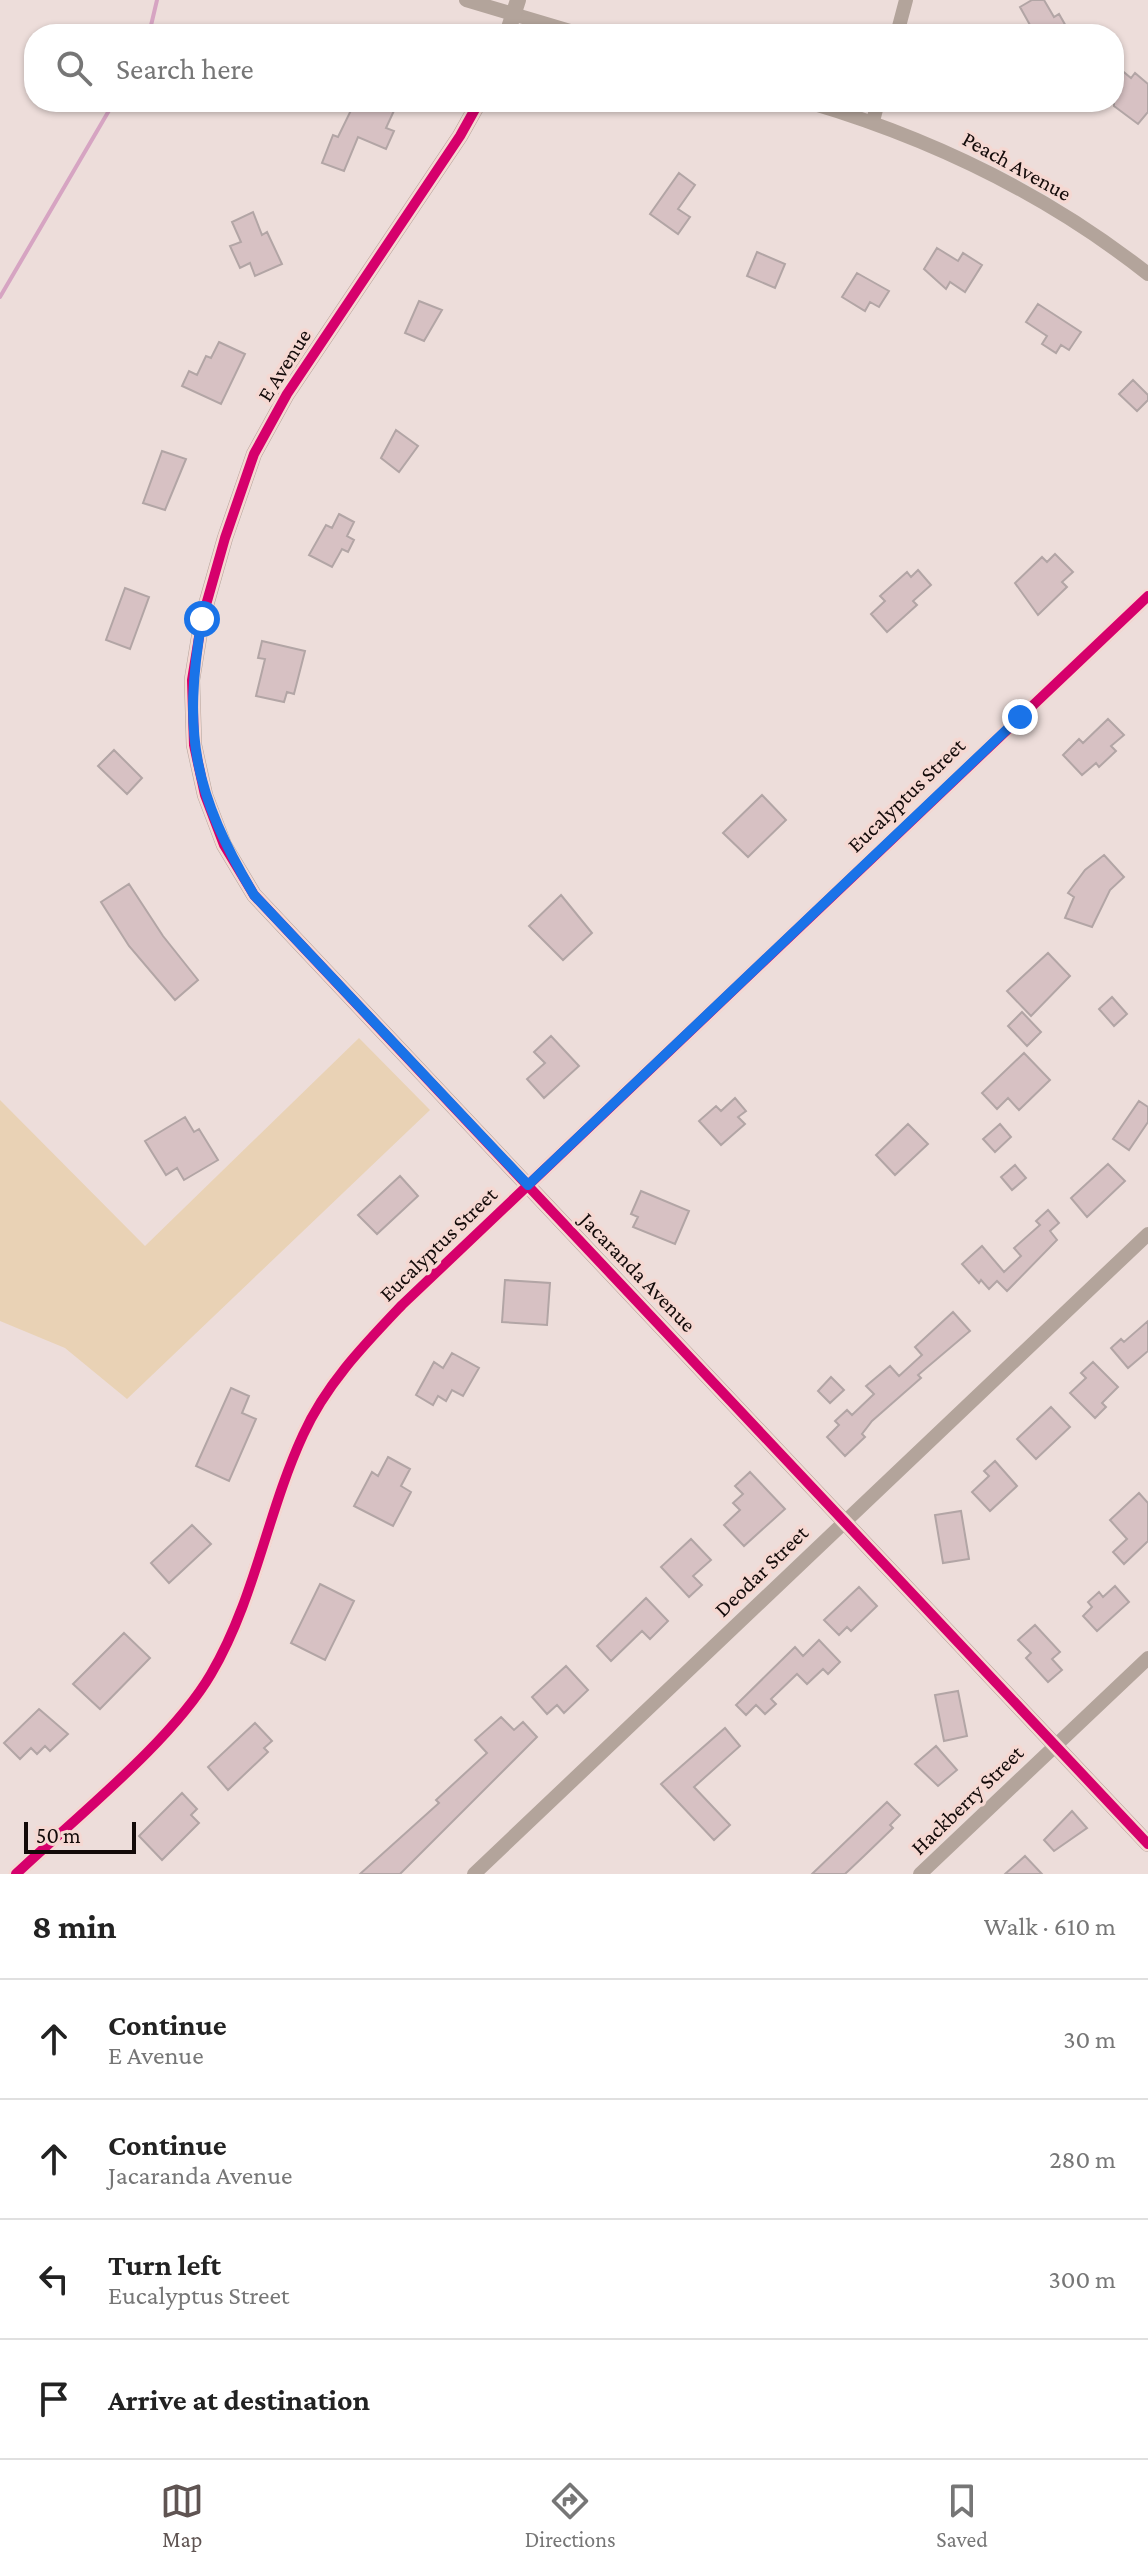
<!DOCTYPE html>
<html lang="en">
<head>
<meta charset="utf-8">
<style>
  :root { --surface:#fff; --page:#f2f2f2; --text:#222; --muted:#767676; --line:#e0e0e0; --accent:#5f5452 }
  body { margin:0; font-family:"Crimson Pro",serif; background:var(--page); color:var(--text) }
  .scale { position:absolute; left:24px; bottom:20px; width:112px; box-sizing:border-box; padding-left:8px; border:4px solid #130a09; border-top:0; font-size:22px; line-height:28px; white-space:nowrap; color:#130a09; -webkit-text-stroke:6px #f5d8d2; paint-order:stroke }
  .stop { position:absolute; width:24px; height:24px; margin:-18px; border:6px solid #1a73e8; border-radius:50%; background:#fff }
  .stop.end { background:#1a73e8; border-color:#fff; box-shadow:0 2px 8px #0008 }
  .list { margin:0; padding:0; list-style:none }
  h2 { display:flex; justify-content:space-between; align-items:center; height:104px; margin:0; padding:0 32px; font-size:34px }
  h2 small { font-size:26px; font-weight:400; color:var(--muted) }
  .list li { display:grid; grid-template-columns:52px 1fr auto; gap:24px; align-items:center; box-sizing:border-box; height:120px; padding:0 32px; border-top:2px solid var(--line) }
  .list b { display:block; font-size:30px; white-space:nowrap }
  .list p { margin:0; font-size:26px; white-space:nowrap; color:var(--muted) }
  .list em { font-size:26px; font-style:normal; color:var(--muted) }
  .icon { flex:none; width:44px; height:44px; fill:none; stroke:currentColor; stroke-width:2; stroke-linecap:round; stroke-linejoin:round }
  .map { position:relative; flex:none; width:1148px; height:1874px; overflow:hidden }
  .search { position:absolute; background:var(--surface); box-shadow:0 2px 6px #0004; left:24px; right:24px; top:24px; height:88px; display:flex; align-items:center; gap:20px; box-sizing:border-box; padding:0 28px; border-radius:32px; color:var(--muted); font-size:30px }
  .sheet { height:584px; background:var(--surface) }
  nav { display:flex; justify-content:space-around; align-items:center; box-sizing:border-box; height:112px; border-top:2px solid var(--line); background:var(--surface); font-size:22px; color:var(--muted) }
  nav a { display:grid; justify-items:center; gap:4px }
  nav .on { color:var(--accent) }
  .map>svg:first-child { display:block }
</style>
</head>
<body>
<div class="map">
<svg width="1148" height="1874" viewBox="0 0 1148 1874">
  <rect width="100%" height="100%" fill="#edddda"/>
  <path fill="#e9d2b5" d="M359,1038L430,1110L127,1399L65,1348L0,1321V1100L145,1246Z"/>
  <g fill="none" stroke-linecap="round" stroke-linejoin="round">
    <path stroke="#d6a4c2" stroke-width="4" d="M149,34L157,0
      M0,297L114,102"/>
  </g>
  <path fill="#d7c1c3" stroke="#b2a5a5" stroke-width="2" d="M1032,0H1044L1054,17L1059,14L1067,28L1057,34H1035L1020,7Z
    M1114,64L1131,78L1135,73L1148,84V112L1138,124L1114,106Z
    M355,102H398L386,128L394,131L386,149L358,137L344,171L322,163L333,135L338,137Z
    M679,173L695,185L678,209L690,217L678,234L650,214Z
    M253,212L262,235L267,232L282,264L255,276L250,263L240,268L230,246L241,242L232,222Z
    M937,248L958,261L963,253L982,265L965,292L950,282L946,289L924,269Z
    M757,252L785,264L775,288L747,276Z
    M857,273L889,291L879,307L870,302L865,311L842,297Z
    M419,301L442,310L424,341L405,333Z
    M1038,304L1081,332L1069,350L1061,345L1056,353L1042,344L1047,336L1026,322Z
    M219,342L245,354L221,404L182,386L189,371L197,375L206,356L211,358Z
    M1133,380L1148,395V400L1137,411L1119,394Z
    M396,430L418,446L399,472L381,458Z
    M162,451L186,459L165,510L143,503Z
    M339,514L354,522L347,536L354,540L348,552L342,549L332,567L309,555L326,525L332,528Z
    M1055,554L1073,572L1062,582L1067,587L1038,615L1015,583L1042,557L1047,562Z
    M918,570L931,585L913,601L917,605L887,632L871,614L885,601L880,596L907,572L911,577Z
    M125,588L149,597L130,649L106,640Z
    M262,641L305,651L294,694L287,692L284,702L256,696L265,659L258,658Z
    M1108,719L1124,735L1111,746L1116,751L1099,767L1096,763L1082,775L1063,755L1079,739L1083,743Z
    M114,750L142,778L127,794L98,766Z
    M762,795L786,820L748,857L723,833Z
    M1104,855L1124,877L1110,890L1092,927L1065,918L1074,897L1068,893L1085,870Z
    M129,884L163,936L198,980L175,1000L129,946L101,902Z
    M561,895L592,933L563,960L529,926Z
    M1048,953L1070,976L1031,1016L1007,991Z
    M1112,997L1127,1014L1114,1026L1099,1009Z
    M1022,1012L1041,1032L1027,1046L1008,1026Z
    M551,1036L579,1066L544,1098L527,1079L545,1063L534,1052Z
    M1024,1053L1050,1080L1019,1110L1008,1098L997,1109L982,1093Z
    M735,1098L746,1111L738,1117L745,1124L721,1145L699,1121L716,1106L721,1111Z
    M1139,1101L1148,1107V1122L1129,1150L1113,1139Z
    M185,1117L194,1132L199,1129L218,1160L184,1180L177,1168L166,1175L145,1141Z
    M908,1124L928,1144L895,1175L876,1155Z
    M1000,1124L1011,1137L995,1152L983,1139Z
    M1108,1164L1125,1181L1087,1217L1071,1198Z
    M1015,1165L1026,1178L1012,1190L1001,1177Z
    M400,1176L418,1196L377,1234L358,1215Z
    M641,1191L689,1211L675,1244L633,1227L638,1217L631,1214Z
    M1048,1210L1059,1223L1050,1231L1057,1240L1007,1291L997,1281L989,1289L981,1280L979,1283L962,1264L982,1246L1004,1272L1021,1256L1014,1248L1040,1225L1036,1221Z
    M505,1280L550,1283L547,1325L502,1322Z
    M953,1312L970,1331L918,1375L921,1378L872,1421L862,1434L865,1437L845,1456L827,1437L839,1425L835,1421L847,1410L852,1415L874,1394L866,1386L890,1366L899,1376L922,1355L915,1347Z
    M1148,1321V1351L1128,1368L1111,1348L1121,1339L1124,1342Z
    M452,1353L479,1368L463,1396L452,1390L446,1401L438,1396L433,1405L416,1395L434,1362L443,1368Z
    M1093,1362L1118,1387L1102,1403L1106,1407L1095,1418L1070,1393L1086,1378L1081,1373Z
    M831,1377L844,1390L830,1403L818,1391Z
    M231,1388L249,1396L242,1413L256,1419L229,1481L196,1466Z
    M1051,1407L1070,1427L1036,1459L1017,1439Z
    M388,1457L410,1469L401,1486L411,1492L393,1526L354,1506L372,1472L378,1476Z
    M995,1461L1017,1486L990,1511L972,1492L989,1476L984,1471Z
    M750,1472L785,1509L744,1546L724,1525L740,1510L733,1503L743,1494L735,1486Z
    M1139,1493L1148,1503V1541L1124,1564L1113,1552L1127,1539L1110,1520Z
    M961,1511L969,1559L943,1563L935,1515Z
    M192,1525L211,1544L169,1583L151,1563Z
    M691,1539L711,1560L693,1576L702,1585L689,1597L661,1567Z
    M320,1584L354,1601L325,1660L291,1643Z
    M1115,1586L1129,1602L1097,1631L1083,1616L1092,1607L1088,1602L1099,1592L1103,1597Z
    M859,1587L877,1606L851,1631L847,1627L839,1635L824,1620Z
    M646,1598L668,1621L650,1639L642,1631L611,1661L597,1646Z
    M1035,1625L1060,1652L1052,1659L1062,1670L1048,1682L1026,1658L1031,1653L1018,1640Z
    M124,1633L150,1658L100,1709L73,1684Z
    M819,1640L840,1662L828,1674L823,1669L807,1684L797,1674L771,1699L776,1704L765,1714L756,1705L746,1715L736,1705L795,1647L803,1656Z
    M566,1666L588,1690L564,1713L557,1705L547,1714L532,1697Z
    M958,1691L967,1736L944,1741L935,1695Z
    M39,1709L68,1734L50,1751L45,1746L37,1754L31,1748L20,1759L4,1743Z
    M501,1717L514,1730L523,1722L537,1737L400,1874H360L439,1803L436,1800L487,1753L475,1740Z
    M255,1723L272,1741L264,1748L268,1752L228,1790L208,1767Z
    M725,1728L740,1746L694,1787L730,1825L714,1840L661,1784Z
    M936,1746L957,1770L938,1786L915,1764Z
    M182,1793L197,1809L191,1815L199,1823L162,1860L139,1836Z
    M887,1802L900,1815L890,1825L893,1828L864,1856L845,1874H812Z
    M1072,1811L1087,1828L1054,1851L1044,1840Z
    M1025,1856L1042,1874H1005Z"/>
  <g fill="none" stroke-linecap="round" stroke-linejoin="round">
    <path stroke="#b3a49b" stroke-width="14" d="M466,0L580,34
      M897,34L906,0
      M808,102C930,138 1048,195 1148,274
      M873,121L878,102
      M16,1874C75,1818 172,1741 211,1674C255,1599 267,1513 303,1435C326,1384 364,1345 402,1305L1148,596
      M474,1874L1148,1234
      M920,1874L1148,1658"/>
    <path stroke="#b3a49b" stroke-width="16" d="M507,34L518,0
      M479,102L460,136L287,394L254,454L225,538L202,619L192,680L194,745L205,795L224,845L254,895L1148,1844"/>
    <g stroke="#f5d8d2" stroke-width="15">
      <path id="cycleway" d="M479,102L460,136L287,394L254,454L225,538L202,619L192,680L194,745L205,795L224,845L254,895L1148,1844
        M16,1874C75,1818 172,1741 211,1674C255,1599 267,1513 303,1435C326,1384 364,1345 402,1305L1148,596"/>
    </g>
    <use href="#cycleway" stroke="#d6006c" stroke-width="10"/>
  </g>
  <g fill="none" stroke-linecap="round" stroke-linejoin="round">
    <path stroke="#1a73e8" stroke-width="10" d="M202,619C182,735 194,793 254,895L528,1185L1020,717"/>
  </g>
  <g text-anchor="middle" dominant-baseline="central" stroke-width="7" stroke-linejoin="round" paint-order="stroke">
    <g font-size="22" fill="#130a09" stroke="#f5d8d2">
      <text transform="translate(1017 166) rotate(29)">Peach Avenue</text>
      <text transform="translate(284 365) rotate(-58)">E Avenue</text>
      <text transform="translate(906 795) rotate(-44)">Eucalyptus Street</text>
      <text transform="translate(438 1244) rotate(-44)">Eucalyptus Street</text>
      <text transform="translate(638 1272) rotate(46)">Jacaranda Avenue</text>
      <text transform="translate(761 1571) rotate(-44)">Deodar Street</text>
      <text transform="translate(967 1800) rotate(-44)">Hackberry Street</text>
    </g>
  </g>
</svg>
<div class="scale">50 m</div>
<div class="stop" style="left:202px;top:619px"></div>
<div class="stop end" style="left:1020px;top:717px"></div>
<div class="search"><svg class="icon" aria-label="search" viewBox="0 0 24 24"><circle cx="10" cy="10" r="6"/><path d="M15 15l6 6"/></svg>Search here</div>
</div>
<section class="sheet">
<h2>8 min<small>Walk · 610 m</small></h2>
<ul class="list">
<li><svg class="icon" aria-label="ahead" viewBox="0 0 24 24"><path d="M12 20V5M6 11l6-6 6 6"/></svg><div><b>Continue</b><p>E Avenue</p></div><em>30 m</em></li>
<li><svg class="icon" aria-label="ahead" viewBox="0 0 24 24"><path d="M12 20V5M6 11l6-6 6 6"/></svg><div><b>Continue</b><p>Jacaranda Avenue</p></div><em>280 m</em></li>
<li><svg class="icon" aria-label="left" viewBox="0 0 24 24"><path d="M17 20v-9H6M10 6l-5 5 5 5"/></svg><div><b>Turn left</b><p>Eucalyptus Street</p></div><em>300 m</em></li>
<li><svg class="icon" aria-label="arrive" viewBox="0 0 24 24"><path d="M6 21V4h12l-3 4 3 4H6"/></svg><div><b>Arrive at destination</b></div></li>
</ul>
</section>
<nav>
<a class="on"><svg class="icon" aria-label="map" viewBox="0 0 24 24"><path d="M3 6l6-2 6 2 6-2v14l-6 2-6-2-6 2zM9 4v14M15 6v14"/></svg>Map</a>
<a><svg class="icon" aria-label="directions" viewBox="0 0 24 24"><path d="M12 3l9 9-9 9-9-9zM9 14v-3h6M13 9l2 2-2 2"/></svg>Directions</a>
<a><svg class="icon" aria-label="saved" viewBox="0 0 24 24"><path d="M7 4h10v16l-5-4-5 4z"/></svg>Saved</a>
</nav>
</body>
</html>
